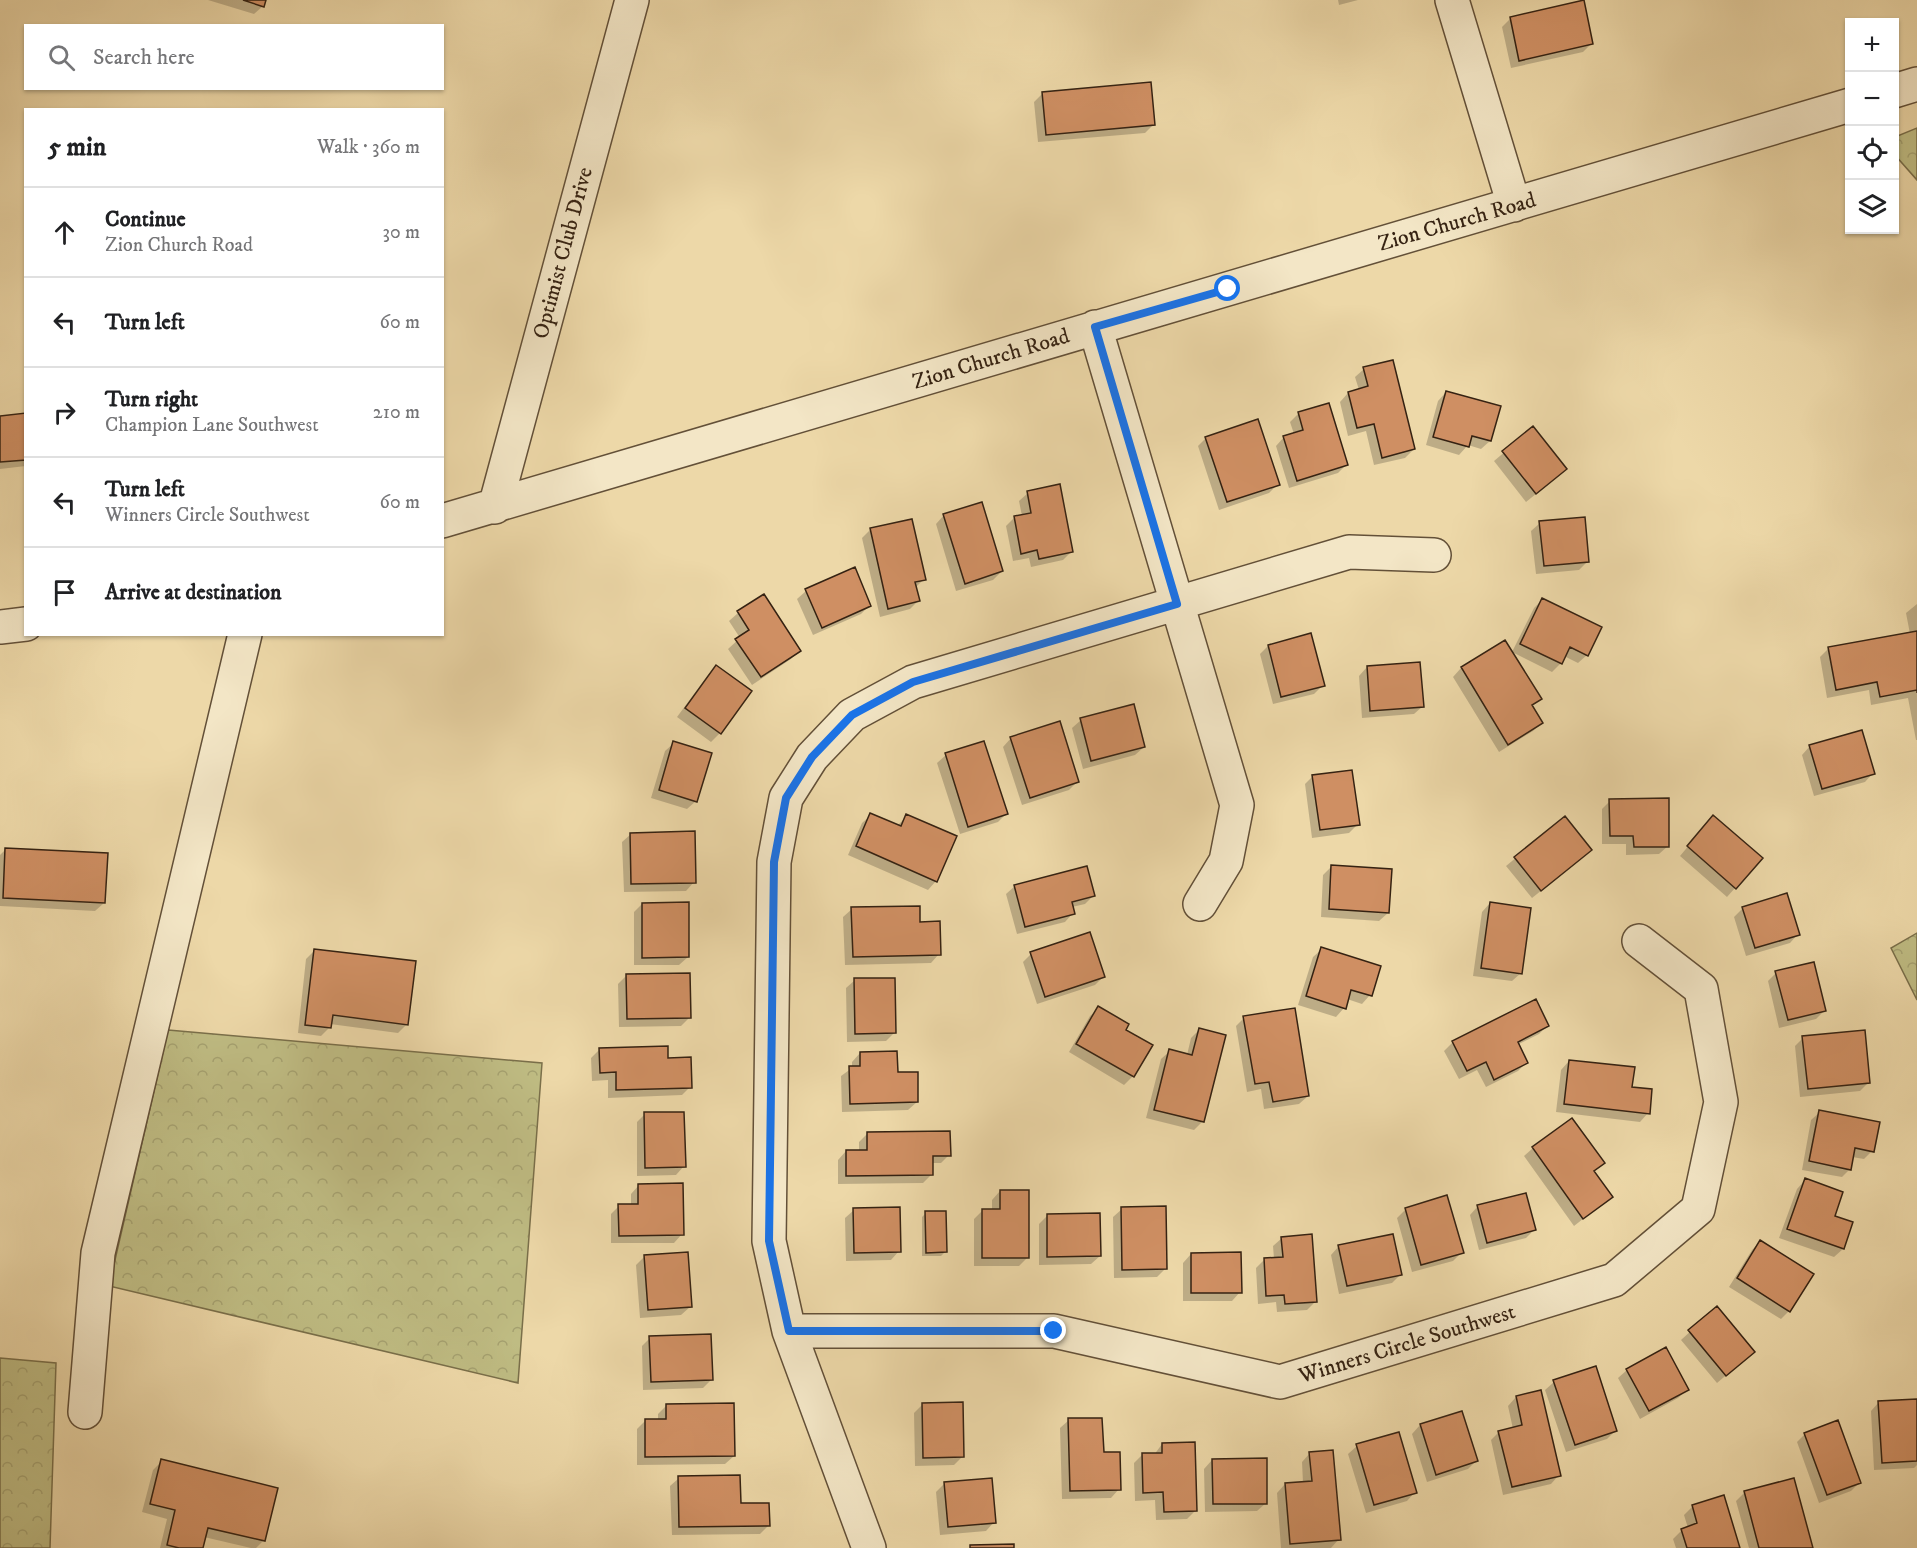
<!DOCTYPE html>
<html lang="en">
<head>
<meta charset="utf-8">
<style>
  :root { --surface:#fff; --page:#f2f2f2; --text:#202124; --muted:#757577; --line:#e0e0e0 }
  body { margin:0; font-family:"IM FELL DW Pica",serif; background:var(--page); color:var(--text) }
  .controls { position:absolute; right:18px; top:18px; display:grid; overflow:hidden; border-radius:0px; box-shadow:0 2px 4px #0004 }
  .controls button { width:54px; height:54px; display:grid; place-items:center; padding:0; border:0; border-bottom:2px solid var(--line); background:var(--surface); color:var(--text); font:30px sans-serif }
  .stop { position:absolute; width:18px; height:18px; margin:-14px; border:4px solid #1a73e8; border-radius:50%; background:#fff }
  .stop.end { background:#1a73e8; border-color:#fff; box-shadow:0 2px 6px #0008 }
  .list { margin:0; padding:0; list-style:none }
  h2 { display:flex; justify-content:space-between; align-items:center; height:78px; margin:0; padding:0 24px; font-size:26px }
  h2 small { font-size:20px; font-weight:400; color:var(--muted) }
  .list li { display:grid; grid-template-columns:39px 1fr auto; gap:18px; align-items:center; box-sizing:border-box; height:90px; padding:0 24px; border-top:2px solid var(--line) }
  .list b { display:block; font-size:22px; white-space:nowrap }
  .list p { margin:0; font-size:20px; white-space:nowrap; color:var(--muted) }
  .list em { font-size:20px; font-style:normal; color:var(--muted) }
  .icon { flex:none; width:33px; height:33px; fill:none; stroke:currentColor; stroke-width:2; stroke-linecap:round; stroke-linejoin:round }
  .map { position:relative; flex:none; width:1917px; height:1548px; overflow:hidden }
  .search { position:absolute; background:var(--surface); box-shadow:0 2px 4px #0004; left:24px; top:24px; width:420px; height:66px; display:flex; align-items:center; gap:15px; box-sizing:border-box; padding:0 21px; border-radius:0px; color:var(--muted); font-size:22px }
  .panel { position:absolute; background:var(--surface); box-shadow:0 2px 4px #0004; left:24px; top:108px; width:420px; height:528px; border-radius:0px }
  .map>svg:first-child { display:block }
</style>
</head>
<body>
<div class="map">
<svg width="1917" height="1548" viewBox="0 0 1917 1548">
  <defs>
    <pattern id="forest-crowns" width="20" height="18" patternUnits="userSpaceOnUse" patternTransform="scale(1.5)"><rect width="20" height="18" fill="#bfbc83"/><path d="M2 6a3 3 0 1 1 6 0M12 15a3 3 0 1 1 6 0" fill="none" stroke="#a5a170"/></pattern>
  </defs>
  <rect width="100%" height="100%" fill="#edd8a8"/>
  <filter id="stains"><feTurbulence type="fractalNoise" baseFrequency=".00333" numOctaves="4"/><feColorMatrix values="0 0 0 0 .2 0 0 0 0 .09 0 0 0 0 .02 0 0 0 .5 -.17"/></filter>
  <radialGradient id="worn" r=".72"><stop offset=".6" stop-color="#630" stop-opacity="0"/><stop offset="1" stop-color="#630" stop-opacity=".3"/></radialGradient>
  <path fill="url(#forest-crowns)" stroke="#7a6f4a" stroke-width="1.5" d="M1917,128V180L1894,154L1895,137Z
    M1917,933V1000L1891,948Z
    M168,1030L542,1063L518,1383L109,1286Z
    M0,1358L56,1363L50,1548H0Z"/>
  <path fill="#0003" d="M208,0H264L263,6L254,14Z
    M1338,0H1358L1339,5Z
    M1583,2L1592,43L1583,52L1511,68L1502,27L1510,19Z
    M1043,93L1154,124L1145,133L1038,142L1034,102Z
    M1364,369L1414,449L1405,458L1374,465L1366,431L1348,436L1340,402L1348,393L1359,390L1355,377Z
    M1446,392L1490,441L1481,449L1468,445L1459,455L1426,445L1438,401Z
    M1299,413L1346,465L1338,473L1289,488L1276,446L1284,437L1294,434L1290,422Z
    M26,415V466L0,469V418Z
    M1533,428L1557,477L1526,502L1494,461Z
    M1206,438L1278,484L1269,493L1219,510L1198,446Z
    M1028,493L1072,551L1063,560L1031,567L1029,558L1013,561L1006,526L1014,518L1022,516L1019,501Z
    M944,515L1002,571L993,580L956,591L936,524Z
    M1540,523L1588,561L1579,570L1536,574L1531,531Z
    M870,530L924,579L915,588L918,601L910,609L880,617L862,538Z
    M854,569L869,606L861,614L813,635L797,599L806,591Z
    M763,596L799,651L791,659L752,685L728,649L740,638L729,621L738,613Z
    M1542,600L1587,655L1578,663L1564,656L1561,663L1552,672L1512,652L1534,608Z
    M1917,604V740H1916L1908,698L1871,705L1869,690L1827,698L1820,657L1828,649L1910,634L1906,613Z
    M1505,642L1540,698L1531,707L1542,723L1533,731L1499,752L1453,677L1461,668Z
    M1268,646L1323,685L1314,694L1273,704L1260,654Z
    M716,667L720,733L711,742L677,717L708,675Z
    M1367,667L1423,706L1414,714L1362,718L1359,676Z
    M1081,720L1144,747L1135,755L1083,769L1072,728Z
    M1011,738L1077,782L1069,790L1022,805L1003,747Z
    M674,743L696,801L687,809L651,798L665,751Z
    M1810,746L1873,773L1865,782L1814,796L1802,755Z
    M946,755L1006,814L998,822L960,834L937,763Z
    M1313,776L1358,824L1349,833L1312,838L1305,784Z
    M1610,801L1668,846L1659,854L1626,855V844H1602V809Z
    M871,815L897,826L907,816L936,881L928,890L848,855L862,823Z
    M1564,818L1582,858L1532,898L1506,866Z
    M1705,826L1735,888L1727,897L1680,856Z
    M631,834L694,882L686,891L624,892L622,842Z
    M6,849L104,903L95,911L0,906V855Z
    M1332,866L1388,913L1379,921L1321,917L1323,875Z
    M1015,886L1093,896L1085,904L1072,907L1073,913L1065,922L1017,934L1006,894Z
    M1490,903L1521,973L1512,981L1473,976L1482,912Z
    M642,904L688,957L679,965H634V912Z
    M1743,908L1798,934L1790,943L1746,956L1734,917Z
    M852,909L919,923L939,954L931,963L845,965L843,917Z
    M1322,949L1370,995L1362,1004L1347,999L1344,1008L1336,1017L1298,1005L1313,957Z
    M315,950L407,1024L398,1033L330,1024L329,1028L321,1036L298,1033L306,959Z
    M1031,954L1104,976L1095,985L1037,1004L1023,962Z
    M1776,973L1825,1010L1816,1019L1779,1028L1768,981Z
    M626,976L690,1017L681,1026L619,1027L618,984Z
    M855,980L895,1032L886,1041L847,1042L846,988Z
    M1099,1008L1124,1030L1133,1076L1124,1085L1069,1052L1090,1016Z
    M1244,1018L1308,1096L1299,1104L1264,1109L1261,1089L1247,1092L1236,1026Z
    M1547,1026L1539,1034L1517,1045L1526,1063L1518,1071L1486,1087L1477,1070L1459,1079L1444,1051L1453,1042Z
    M1199,1030L1203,1121L1194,1130L1146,1118L1161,1059L1170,1051L1187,1055L1191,1038Z
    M1803,1038L1868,1083L1860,1091L1800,1097L1795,1046Z
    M600,1049L667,1060L690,1087L682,1095L608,1098V1080L592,1081L591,1058Z
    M860,1053L896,1074L917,1102L908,1110L842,1112L841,1076L852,1068V1062Z
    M1569,1061L1631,1088L1648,1113L1640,1122L1556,1112L1561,1070Z
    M1820,1112L1872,1151L1864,1159L1852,1157L1850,1169L1842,1177L1802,1170L1811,1120Z
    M645,1114L684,1166L676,1175L637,1176V1122Z
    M868,1133L949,1155L941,1163H932V1174L923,1183L838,1184V1160L846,1151H859V1142Z
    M1533,1148L1603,1163L1593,1172L1611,1197L1574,1226L1524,1156Z
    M1805,1180L1833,1217L1851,1223L1843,1249L1834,1257L1779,1238L1797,1189Z
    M639,1185L682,1234L674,1243H611V1214L619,1206L631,1205V1194Z
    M1000,1191L1028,1257L1019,1266H974V1219L983,1210H992V1200Z
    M1478,1206L1534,1230L1526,1238L1479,1250L1470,1215Z
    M1122,1209L1165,1269L1157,1277L1114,1278L1113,1217Z
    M1406,1209L1462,1252L1453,1261L1412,1272L1397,1218Z
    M854,1210L899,1251L891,1260L846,1261L845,1218Z
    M926,1213L945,1252L941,1256H922V1217Z
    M1047,1216L1100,1256L1091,1264L1039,1265V1224Z
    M1282,1238L1316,1301L1307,1310L1277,1312L1276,1302L1258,1304L1256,1268L1264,1260L1274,1259L1273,1246Z
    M1760,1242L1789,1311L1781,1319L1729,1287L1752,1250Z
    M1339,1246L1400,1275L1392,1283L1339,1294L1331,1255Z
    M1191,1254L1240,1292L1232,1301H1183V1263Z
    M645,1256L690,1307L681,1315L640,1318L636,1265Z
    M1716,1308L1744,1360L1717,1383L1681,1340Z
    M650,1338L712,1379L703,1388L643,1390L642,1346Z
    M1627,1370L1687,1390L1678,1398L1640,1419L1618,1378Z
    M1554,1382L1616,1430L1607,1439L1566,1452L1545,1390Z
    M1516,1397L1559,1475L1551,1484L1503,1495L1491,1440L1499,1432L1513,1429L1508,1406Z
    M1917,1400V1465L1914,1468L1874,1470L1871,1411L1879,1402Z
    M922,1405L962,1457L954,1465L915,1466L914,1413Z
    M666,1406L734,1456L725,1464L637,1465V1429L645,1421H658V1414Z
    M1069,1420L1102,1454L1119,1489L1111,1498L1062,1499L1060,1428Z
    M1420,1425L1476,1461L1468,1469L1427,1482L1412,1434Z
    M1805,1434L1859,1483L1851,1491L1819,1503L1797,1442Z
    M1162,1444L1196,1510L1187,1519L1156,1520L1155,1500L1135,1501L1134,1463L1142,1455H1154Z
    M1357,1446L1415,1492L1407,1501L1366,1513L1348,1454Z
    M1310,1453L1339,1539L1331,1548H1281L1277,1493L1285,1484L1303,1483L1302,1462Z
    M1212,1460L1266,1503L1257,1511L1205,1512L1204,1469Z
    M162,1461L263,1541L256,1548H251L204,1537L202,1548H160L167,1519L142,1512L153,1470Z
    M679,1478L739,1504L769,1525L760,1534L672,1535L670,1486Z
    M944,1484L994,1522L986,1531L940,1535L936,1492Z
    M1745,1492L1811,1548H1749L1736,1501Z
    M1723,1497L1739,1548H1676L1673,1539L1682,1530L1688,1528L1684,1515L1692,1507Z"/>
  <path fill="#cf8f63" stroke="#352212" stroke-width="1.5" d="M243,0H266L264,7Z
    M1584,0L1593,44L1519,61L1510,17Z
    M1151,82L1155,125L1046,135L1042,92Z
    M1393,360L1415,449L1382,458L1374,424L1357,428L1348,392L1368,386L1363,367Z
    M1446,391L1501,406L1491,441L1472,436L1469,447L1433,437Z
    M1329,403L1348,465L1297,481L1283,436L1303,430L1298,412Z
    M26,413V460L0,462V416Z
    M1258,419L1280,485L1227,502L1205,437Z
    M1533,426L1567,469L1536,494L1502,451Z
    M1060,484L1073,552L1039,559L1037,550L1021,554L1014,516L1031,513L1027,491Z
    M982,502L1003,571L965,584L943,514Z
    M1585,517L1589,562L1544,566L1539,521Z
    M912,519L926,580L915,582L920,601L888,609L870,528Z
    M855,567L871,606L822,628L805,589Z
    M764,594L801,651L761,677L735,639L749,630L737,611Z
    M1542,598L1602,627L1588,656L1570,647L1562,664L1520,644Z
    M1917,631V693V690L1880,697L1877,682L1836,690L1828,647Z
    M1311,633L1325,686L1281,697L1268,645Z
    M1505,640L1542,699L1532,705L1543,723L1508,745L1461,667Z
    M1420,662L1424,707L1370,711L1367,666Z
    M716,665L752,691L721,734L685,708Z
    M1134,704L1145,747L1091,761L1080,718Z
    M1060,721L1079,782L1030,798L1010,737Z
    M1862,730L1875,774L1822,789L1809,745Z
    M673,741L712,753L697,802L659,790Z
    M984,741L1008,814L968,827L945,753Z
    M1352,770L1360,825L1320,830L1312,775Z
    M1669,798V847H1634L1633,836H1610L1609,799Z
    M870,813L901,826L906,814L957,836L937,882L856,846Z
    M1713,815L1763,858L1736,889L1687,846Z
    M1565,816L1592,850L1541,891L1514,857Z
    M695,831L696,883L631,884L630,833Z
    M5,848L108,853L105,903L3,898Z
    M1331,865L1392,869L1389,913L1329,909Z
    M1087,866L1095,896L1072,902L1075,914L1025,927L1014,885Z
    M1787,893L1800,935L1755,948L1742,907Z
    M689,902V957L642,958V903Z
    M1490,902L1531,908L1522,974L1481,968Z
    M920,906V922L940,921L941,955L853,957L851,907Z
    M1090,932L1105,977L1045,997L1030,952Z
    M1321,947L1381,966L1372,996L1351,990L1346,1009L1306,996Z
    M314,949L416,961L408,1025L333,1015L331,1028L305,1025Z
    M1814,962L1826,1011L1788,1020L1775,971Z
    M690,973L691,1018L627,1019L626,974Z
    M854,978H895L896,1033L855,1034Z
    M1536,999L1549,1026L1518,1042L1528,1063L1494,1080L1486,1062L1467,1071L1452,1041Z
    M1098,1006L1129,1024L1126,1030L1153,1045L1134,1077L1076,1044Z
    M1295,1008L1309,1096L1273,1102L1269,1082L1255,1084L1243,1016Z
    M1199,1028L1226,1035L1204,1122L1154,1110L1169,1049L1192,1055Z
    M1865,1030L1870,1083L1808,1089L1802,1036Z
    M668,1046V1058L691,1057L692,1088L616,1090V1072L600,1073L599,1048Z
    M897,1051L898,1072H918V1102L850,1104L849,1066H860V1052Z
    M1569,1060L1635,1067L1632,1087L1652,1089L1650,1114L1564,1104Z
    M1819,1110L1880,1122L1874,1152L1855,1148L1851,1170L1809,1161Z
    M644,1112H684L686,1167L645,1168Z
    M1572,1118L1605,1163L1594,1171L1613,1197L1583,1219L1532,1147Z
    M950,1131L951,1156H933V1175L846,1176V1150H867V1132Z
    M1805,1178L1843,1192L1835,1216L1853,1222L1844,1249L1787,1229Z
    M683,1183L684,1235L619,1236L618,1204H638V1184Z
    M1000,1190H1029V1258H982V1209H1000Z
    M1526,1193L1536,1230L1487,1243L1477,1205Z
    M1447,1195L1464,1253L1421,1265L1405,1208Z
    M1166,1206L1167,1269L1122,1270L1121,1207Z
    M900,1207L901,1252L854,1253L853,1208Z
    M925,1211H946L947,1252L926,1253Z
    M1100,1213L1101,1256L1047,1257V1214Z
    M1312,1234L1317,1302L1285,1304L1284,1295L1266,1296L1264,1258L1283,1257L1281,1237Z
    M1393,1234L1402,1275L1347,1286L1338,1245Z
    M1760,1240L1814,1274L1790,1312L1737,1278Z
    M688,1252L692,1307L648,1310L644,1255Z
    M1241,1252L1242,1293H1191V1253Z
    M1717,1306L1755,1352L1726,1376L1688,1330Z
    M711,1334L713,1380L651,1382L649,1336Z
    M1666,1347L1689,1390L1649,1411L1626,1369Z
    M1596,1366L1617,1431L1575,1445L1553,1380Z
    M1541,1390L1561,1476L1512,1487L1498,1431L1522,1425L1516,1396Z
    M1917,1399V1461L1882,1463L1878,1401Z
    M963,1402L964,1457L923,1458L922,1403Z
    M734,1403L735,1456L645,1457V1419H666V1404Z
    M1462,1411L1478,1461L1436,1475L1420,1424Z
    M1068,1418H1102L1104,1452H1120L1121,1490L1070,1491Z
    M1838,1420L1861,1483L1827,1495L1804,1433Z
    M1399,1432L1417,1493L1374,1505L1356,1444Z
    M1195,1442L1197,1511L1164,1512L1163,1492L1143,1493L1142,1453H1162V1443Z
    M1333,1450L1341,1540L1290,1544L1285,1483L1312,1481L1309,1452Z
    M1267,1458V1504H1213L1212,1459Z
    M161,1459L278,1488L265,1541L208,1528L203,1548H179L167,1545L175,1510L150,1504Z
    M740,1475L741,1503H769L770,1526L679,1527L678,1476Z
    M992,1478L996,1523L948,1527L944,1482Z
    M1794,1478L1813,1548H1759L1744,1491Z
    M1724,1495L1740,1548H1687L1681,1529L1697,1523L1692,1505Z
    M1014,1544V1548H970V1545Z"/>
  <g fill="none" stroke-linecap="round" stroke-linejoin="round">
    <g stroke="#635038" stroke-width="36">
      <path id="minor" d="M1452,0L1514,205
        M1894,91L1917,84
        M1095,327L1237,805L1226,861L1200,904
        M495,507L632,0
        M442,521L1850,105
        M0,627L26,624
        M789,1331H1054L1280,1382L1614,1280L1698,1209L1721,1102L1701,989L1639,941
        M85,1412L98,1253L245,634
        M869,1548L789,1331L769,1241L774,862L786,798L812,757L852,715L913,682L1349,552L1434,555"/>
    </g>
    <use href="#minor" stroke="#f3e6c6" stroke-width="33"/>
  </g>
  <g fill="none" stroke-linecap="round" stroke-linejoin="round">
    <path stroke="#1a73e8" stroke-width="8" d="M1054,1331H789L769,1241L774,862L786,798L812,757L852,715L913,682L1177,604L1095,327L1228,289"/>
  </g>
  <g text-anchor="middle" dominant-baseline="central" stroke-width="6" stroke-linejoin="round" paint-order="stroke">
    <g font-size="22" fill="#352212" stroke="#f3e6c6">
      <text transform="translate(1457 222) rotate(-16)">Zion Church Road</text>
      <text transform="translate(563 253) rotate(-75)">Optimist Club Drive</text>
      <text transform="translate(991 359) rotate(-17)">Zion Church Road</text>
      <text transform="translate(1407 1344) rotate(-17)">Winners Circle Southwest</text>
    </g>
  </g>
  <rect width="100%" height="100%" filter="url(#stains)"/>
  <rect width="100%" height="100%" fill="url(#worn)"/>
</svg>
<div class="controls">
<button>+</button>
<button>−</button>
<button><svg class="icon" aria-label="locate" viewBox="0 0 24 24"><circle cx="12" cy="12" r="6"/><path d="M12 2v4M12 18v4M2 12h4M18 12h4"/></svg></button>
<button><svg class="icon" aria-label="layers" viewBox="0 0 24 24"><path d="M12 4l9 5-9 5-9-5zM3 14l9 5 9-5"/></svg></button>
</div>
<div class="stop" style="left:1228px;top:289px"></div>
<div class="stop end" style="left:1054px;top:1331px"></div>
<div class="search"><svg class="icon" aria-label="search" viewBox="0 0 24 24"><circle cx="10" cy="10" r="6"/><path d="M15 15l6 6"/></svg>Search here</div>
<section class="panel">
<h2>5 min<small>Walk · 360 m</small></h2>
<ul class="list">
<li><svg class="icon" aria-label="ahead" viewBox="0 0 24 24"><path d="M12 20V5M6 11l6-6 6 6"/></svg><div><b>Continue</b><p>Zion Church Road</p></div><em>30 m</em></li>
<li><svg class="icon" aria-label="left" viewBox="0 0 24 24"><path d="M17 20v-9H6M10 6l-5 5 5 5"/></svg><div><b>Turn left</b></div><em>60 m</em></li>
<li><svg class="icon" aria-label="right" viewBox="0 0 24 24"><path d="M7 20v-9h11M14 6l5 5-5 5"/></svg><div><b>Turn right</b><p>Champion Lane Southwest</p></div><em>210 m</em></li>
<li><svg class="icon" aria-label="left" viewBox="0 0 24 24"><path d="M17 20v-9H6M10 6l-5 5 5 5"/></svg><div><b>Turn left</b><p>Winners Circle Southwest</p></div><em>60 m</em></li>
<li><svg class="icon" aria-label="arrive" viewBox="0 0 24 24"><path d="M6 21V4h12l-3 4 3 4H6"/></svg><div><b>Arrive at destination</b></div></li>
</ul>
</section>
</div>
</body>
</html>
